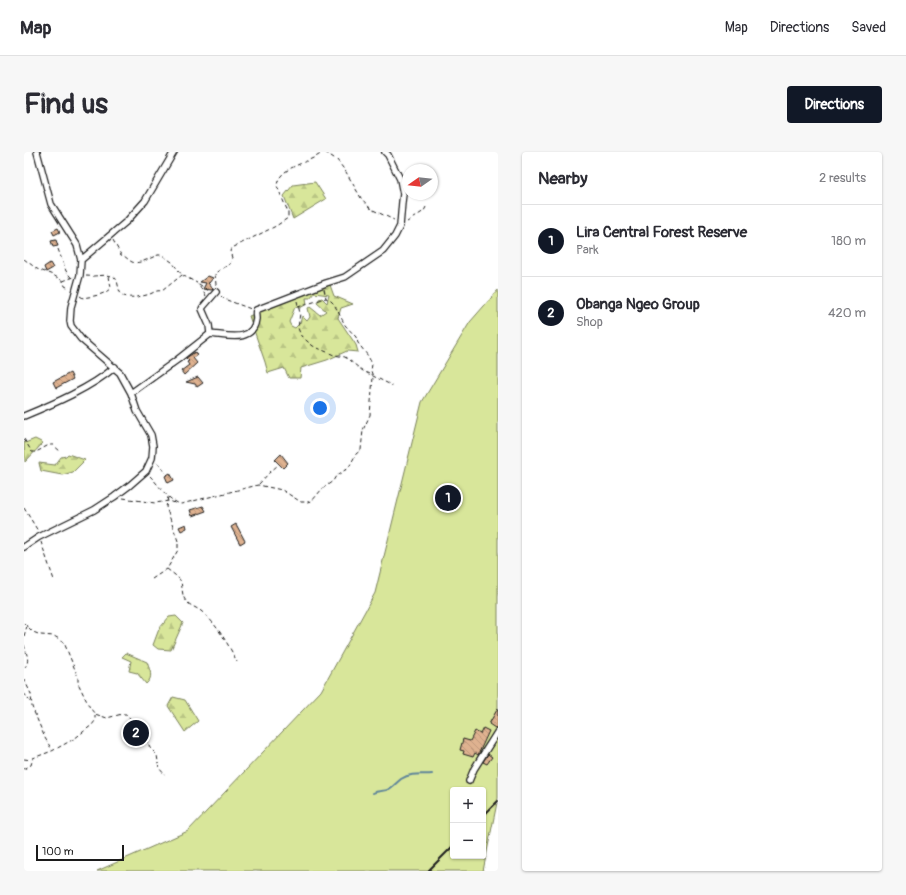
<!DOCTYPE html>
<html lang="en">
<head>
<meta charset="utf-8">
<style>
  :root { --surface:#fff; --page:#f7f7f7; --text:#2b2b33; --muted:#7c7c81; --line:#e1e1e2; --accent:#111827 }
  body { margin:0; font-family:Pangolin,sans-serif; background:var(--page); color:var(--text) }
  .controls { position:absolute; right:12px; bottom:12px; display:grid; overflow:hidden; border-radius:4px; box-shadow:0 1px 3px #0004 }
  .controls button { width:36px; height:36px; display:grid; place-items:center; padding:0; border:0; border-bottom:1px solid var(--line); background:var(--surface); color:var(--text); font:20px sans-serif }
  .compass { position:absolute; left:378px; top:12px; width:36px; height:36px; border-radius:50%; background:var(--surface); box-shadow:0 1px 3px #0004; rotate:256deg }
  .scale { position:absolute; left:12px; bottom:10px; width:88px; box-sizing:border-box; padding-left:4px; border:2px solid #1c1c1c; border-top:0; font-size:11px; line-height:14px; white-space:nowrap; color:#1c1c1c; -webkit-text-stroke:3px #fff; paint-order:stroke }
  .you { position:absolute; left:296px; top:256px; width:14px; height:14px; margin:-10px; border:3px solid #fff; border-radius:50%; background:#1a73e8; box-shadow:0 0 0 6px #1a73e833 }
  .badge { display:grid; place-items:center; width:26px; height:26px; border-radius:50%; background:var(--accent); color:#fff; font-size:13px; font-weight:700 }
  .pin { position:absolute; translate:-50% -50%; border:2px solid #fff; box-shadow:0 1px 4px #0006 }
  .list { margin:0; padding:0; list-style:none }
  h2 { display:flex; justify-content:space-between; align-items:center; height:52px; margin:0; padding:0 16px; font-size:17px }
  h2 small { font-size:13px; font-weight:400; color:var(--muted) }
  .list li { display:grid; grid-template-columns:26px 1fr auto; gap:12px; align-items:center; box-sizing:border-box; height:72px; padding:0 16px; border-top:1px solid var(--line) }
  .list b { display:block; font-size:15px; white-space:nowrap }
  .list p { margin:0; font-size:13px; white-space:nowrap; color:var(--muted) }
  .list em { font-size:13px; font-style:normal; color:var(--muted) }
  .map { position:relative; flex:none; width:474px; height:719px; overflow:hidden; border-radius:4px }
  header { display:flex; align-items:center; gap:24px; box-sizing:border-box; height:56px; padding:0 20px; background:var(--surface); border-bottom:1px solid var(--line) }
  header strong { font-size:19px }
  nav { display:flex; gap:22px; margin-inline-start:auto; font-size:14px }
  .intro { display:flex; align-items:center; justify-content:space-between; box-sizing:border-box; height:96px; padding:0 24px }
  h1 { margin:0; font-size:28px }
  .button { padding:10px 18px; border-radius:4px; background:var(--accent); color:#fff; font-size:14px; font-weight:700 }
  main { display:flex; gap:24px; padding:0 24px }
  aside { flex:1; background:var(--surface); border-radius:4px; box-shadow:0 1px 3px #0004 }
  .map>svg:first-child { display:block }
</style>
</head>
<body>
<header>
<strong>Map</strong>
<nav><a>Map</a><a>Directions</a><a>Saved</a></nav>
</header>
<div class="intro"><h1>Find us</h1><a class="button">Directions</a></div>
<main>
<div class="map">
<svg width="474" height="719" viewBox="0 0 474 719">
  <defs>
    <pattern id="forest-firs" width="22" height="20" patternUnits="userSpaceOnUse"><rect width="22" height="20" fill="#d8e69a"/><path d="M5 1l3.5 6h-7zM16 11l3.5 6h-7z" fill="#b9c584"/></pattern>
    <pattern id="building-back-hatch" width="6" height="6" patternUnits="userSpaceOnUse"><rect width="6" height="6" fill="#dfb290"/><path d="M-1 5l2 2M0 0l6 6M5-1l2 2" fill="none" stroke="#bf987c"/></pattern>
  </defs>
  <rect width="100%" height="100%" fill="#fff"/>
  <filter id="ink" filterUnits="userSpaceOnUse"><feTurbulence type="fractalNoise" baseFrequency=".025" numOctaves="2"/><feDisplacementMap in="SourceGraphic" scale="8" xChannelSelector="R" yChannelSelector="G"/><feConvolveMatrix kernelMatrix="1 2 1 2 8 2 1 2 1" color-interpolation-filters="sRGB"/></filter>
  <g filter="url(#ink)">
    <path fill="url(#forest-firs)" stroke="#7a815b" fill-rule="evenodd" d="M291,30L302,47L269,67L260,44L269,33Z
      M306,133L310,144L329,152L317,156L314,166L332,193L334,200L323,199L303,208L277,216L276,226H265L260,216L244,221L241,210L225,164ZM290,141L305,143L303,151L298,146L295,147L293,151L302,159L296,163L286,155L284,156L286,165L283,169L278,164L276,171L271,176L267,174L265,170L271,155L276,156L283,152L282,146H286Z
      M11,287L19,291L1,310L0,290L1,291Z
      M44,302L61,308L49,320L38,323L17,319L15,311L31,313L37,305L42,304Z
      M152,464L159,471L147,498L134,497L129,493L135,477L145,465Z
      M102,501L123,510C126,519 130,525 122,532L113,521L105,519L107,509L98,505Z
      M149,545L161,548L174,569L161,580L144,554Z"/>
    <path fill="#d8e69a" stroke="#7a815b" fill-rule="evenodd" d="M474,138V646L459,719H73L164,679L297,539L351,441L398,250L446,170ZM429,638H459V704H429Z"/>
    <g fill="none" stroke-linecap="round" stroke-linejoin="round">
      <path stroke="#60869a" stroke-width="2" d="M349,641C354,638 360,640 365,637C369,635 373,630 377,627C388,620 397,623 408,622"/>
    </g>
    <path fill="url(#building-back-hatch)" stroke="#1c1c1c" d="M34,76L36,80L30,83L28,79Z
      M32,88L34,94L29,95L27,89Z
      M26,111L29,116L22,120L20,115Z
      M184,124L189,126L185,131H184L189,137L188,138L179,137L182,131L176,130Z
      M171,200L173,203L169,206L173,211L160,223L157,219L165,213L163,210L165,209L162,206Z
      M46,221L49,227L32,236L29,230Z
      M174,225L179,231L173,235L171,232L162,230Z
      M257,302L264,311L259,316L251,308Z
      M146,321L150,328L144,331L141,324Z
      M179,354L182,359L168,364L166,358Z
      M162,372L163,376L157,379L155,375Z
      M212,372L221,389L216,392L207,375Z
      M474,556V575L471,576L465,572Z
      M459,576L465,579L454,603L451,601L449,605L439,602L440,599L436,598L439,587L446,589L451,579L456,582Z
      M464,602L468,605L463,612L459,610Z"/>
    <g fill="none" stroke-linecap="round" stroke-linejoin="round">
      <g stroke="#1c1c1c" stroke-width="8">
        <path id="minor" d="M13,0L27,52L53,93L57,108
          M186,182L185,173L178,157L179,155L192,140
          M107,241L153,208L186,182C202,183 229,192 232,167C232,164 231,161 232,158L302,131L321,125L359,99L371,84L376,74L378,50L379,42L376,27L364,3L361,0
          M0,264C29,252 67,236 91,215
          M0,395L15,385L70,358L90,345L106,333L122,319L128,306L129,294L127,283L113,259L107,241L96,221L57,187L47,174L46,169L47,155L56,123L57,108L103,69L121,49L150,0
          M445,629L450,617L474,579"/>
      </g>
      <path stroke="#1c1c1c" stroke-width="1" stroke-dasharray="4 3" stroke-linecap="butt" d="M301,0L313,8L322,20L337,46L347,57L370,68
        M383,70L400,59L402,55
        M89,88L97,103C102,104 104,108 108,110C115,113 128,105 134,103H138L148,110L158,123L173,131L182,144
        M34,97L42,119L49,128
        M0,107L13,117L29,123L39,129L41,134L45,136
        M62,124C70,125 80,122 88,124C98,127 90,144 104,145C110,146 120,144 126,142C131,140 132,138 138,139L158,123
        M39,129L50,125
        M175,132L185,139
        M192,133L191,121L206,112L208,106L206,99L208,96L252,74L264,66V60L253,34C254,14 287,11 299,0
        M300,137L302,146
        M56,144L59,146C68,144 79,144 87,136L85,124
        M197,144L200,147L227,157
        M273,149L276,161L274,176L277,184L289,194L310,203L321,205L339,219L369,234
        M0,287L8,300C16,301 21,292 29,293L36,299
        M133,310L142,321
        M126,324C135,333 144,349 157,352L234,333L258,338L277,350H284L288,349L298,337L309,329L312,324L321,318L324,317L332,302L337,298L339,278L346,263L349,225L347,219L348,212L344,204L334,191L332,185L321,173L310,152L307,149L302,146L274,155
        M235,332L245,321L254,313
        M99,346L131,351L145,349L151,351
        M0,356L14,379
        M17,390L30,428
        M143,417C148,421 155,425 157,430C159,438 157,445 164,451C167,454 173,456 177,459C192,471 205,493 213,510
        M128,427L143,417L154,398V389L142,355L144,345
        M0,471L9,480L17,483L30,484L37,488L41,493L54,525V531L66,556L71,562L83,566L98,562H102L105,565L123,589L126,596L133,603L135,616L141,623
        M0,484L3,474
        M0,493C2,500 7,510 0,516
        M0,527L7,542L8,555L21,586L28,598
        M0,541L7,551
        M0,607L7,608
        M0,617L7,613L9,606L28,599L50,587L68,573L71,569V563"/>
      <use href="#minor" stroke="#fff" stroke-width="5.5"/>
      <path stroke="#1c1c1c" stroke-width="2" d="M459,664L474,649
        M404,719L429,694"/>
    </g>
  </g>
</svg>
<div class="controls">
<button>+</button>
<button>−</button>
</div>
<svg class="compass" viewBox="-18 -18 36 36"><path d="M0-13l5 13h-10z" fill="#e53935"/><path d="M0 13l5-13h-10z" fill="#7c7c81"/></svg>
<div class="scale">100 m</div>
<div class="you"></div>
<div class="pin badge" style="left:424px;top:346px">1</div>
<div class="pin badge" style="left:112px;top:581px">2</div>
</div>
<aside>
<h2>Nearby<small>2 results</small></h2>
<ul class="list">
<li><span class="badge">1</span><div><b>Lira Central Forest Reserve</b><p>Park</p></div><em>180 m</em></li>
<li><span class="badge">2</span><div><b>Obanga Ngeo Group</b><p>Shop</p></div><em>420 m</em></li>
</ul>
</aside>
</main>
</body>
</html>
